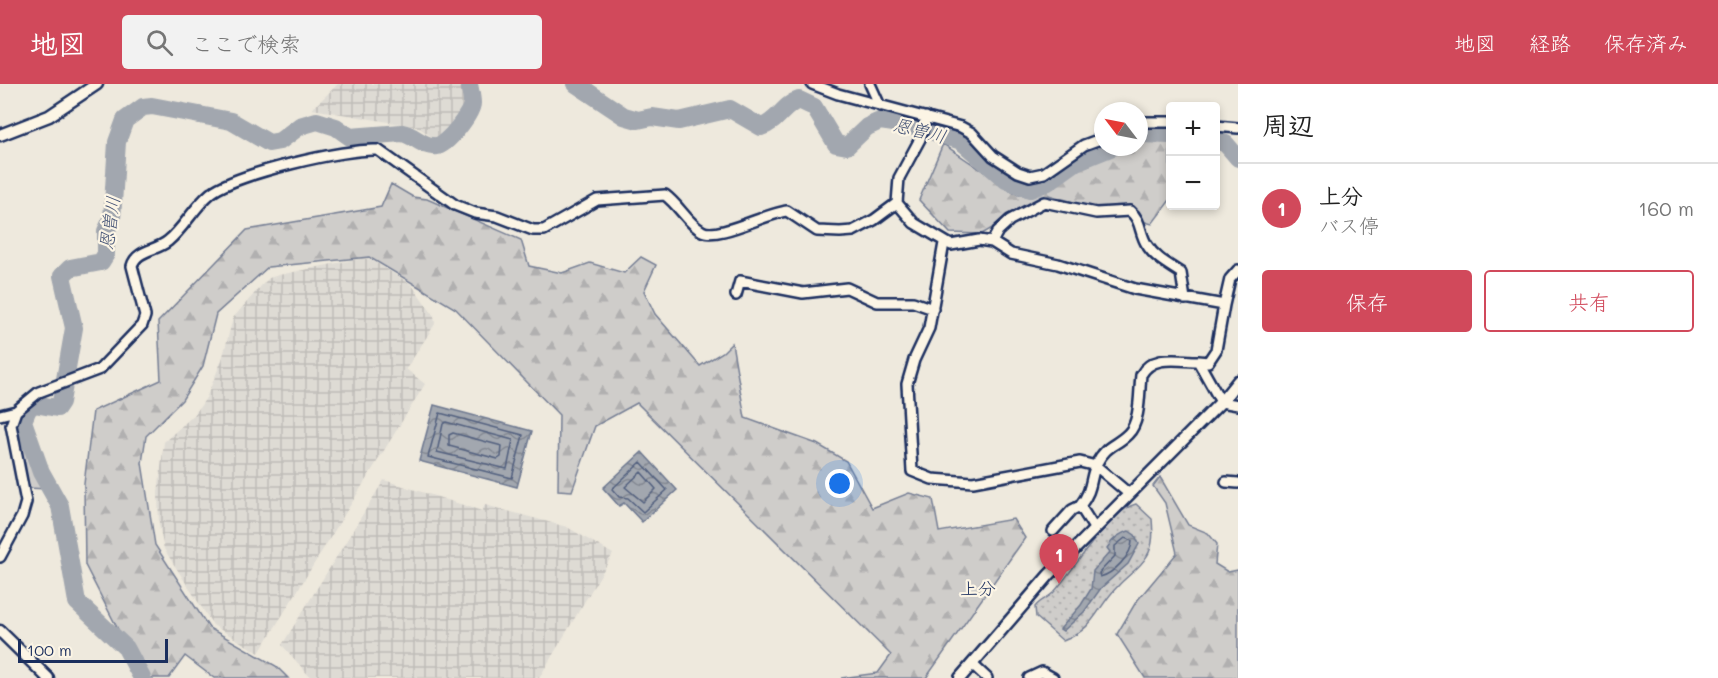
<!DOCTYPE html>
<html lang="ja">
<head>
<meta charset="utf-8">
<style>
  :root { --surface:#fff; --page:#f2f2f2; --text:#222; --muted:#767676; --line:#e0e0e0; --accent:#d1495b }
  body { margin:0; font-family:Mali,"Klee One",sans-serif; background:var(--page); color:var(--text) }
  .controls { position:absolute; right:18px; top:18px; display:grid; overflow:hidden; border-radius:6px; box-shadow:0 3px 9px #0003 }
  .controls button { width:54px; height:54px; display:grid; place-items:center; padding:0; border:0; border-bottom:2px solid var(--line); background:var(--surface); color:var(--text); font:30px sans-serif }
  .compass { position:absolute; left:1094px; top:18px; width:54px; height:54px; border-radius:50%; background:var(--surface); box-shadow:0 3px 9px #0003; rotate:302deg }
  .scale { position:absolute; left:18px; bottom:15px; width:150px; box-sizing:border-box; padding-left:6px; border:3px solid #1b2f5e; border-top:0; font-size:16px; line-height:21px; white-space:nowrap; color:#1b2f5e; -webkit-text-stroke:4px #fcf5e5; paint-order:stroke }
  .you { position:absolute; left:840px; top:400px; width:21px; height:21px; margin:-15px; border:4px solid #fff; border-radius:50%; background:#1a73e8; box-shadow:0 0 0 9px #1a73e833 }
  .badge { display:grid; place-items:center; width:39px; height:39px; border-radius:50%; background:var(--accent); color:#fff; font-size:20px; font-weight:700 }
  .pin { position:absolute; translate:-50% -50px; filter:drop-shadow(0 2px 3px #0008) }
  .pin::after { content:''; position:absolute; top:32px; width:21px; height:18px; background:inherit; clip-path:polygon(0 0,100% 0,50% 100%) }
  .list { margin:0; padding:0; list-style:none }
  h2 { display:flex; justify-content:space-between; align-items:center; height:78px; margin:0; padding:0 24px; font-size:26px }
  h2 small { font-size:20px; font-weight:400; color:var(--muted) }
  .list li { display:grid; grid-template-columns:39px 1fr auto; gap:18px; align-items:center; box-sizing:border-box; height:90px; padding:0 24px; border-top:2px solid var(--line) }
  .list b { display:block; font-size:22px; white-space:nowrap }
  .list p { margin:0; font-size:20px; white-space:nowrap; color:var(--muted) }
  .list em { font-size:20px; font-style:normal; color:var(--muted) }
  .actions { display:flex; gap:12px; padding:18px 24px }
  .actions a { flex:1; padding:14px 0; border:2px solid var(--accent); border-radius:6px; text-align:center; font-size:21px; color:var(--accent) }
  .actions .main { background:var(--accent); color:#fff }
  .icon { flex:none; width:33px; height:33px; fill:none; stroke:currentColor; stroke-width:2; stroke-linecap:round; stroke-linejoin:round }
  .map { position:relative; flex:none; width:1238px; height:594px; overflow:hidden }
  header { display:flex; align-items:center; gap:36px; box-sizing:border-box; height:84px; padding:0 30px; background:var(--accent); color:#fff }
  header strong { font-size:28px }
  nav { display:flex; gap:33px; margin-inline-start:auto; font-size:21px }
  .search { width:420px; height:54px; background:var(--page); display:flex; align-items:center; gap:15px; box-sizing:border-box; padding:0 21px; border-radius:6px; color:var(--muted); font-size:22px }
  main { display:flex }
  aside { flex:1; background:var(--surface) }
  .map>svg:first-child { display:block }
</style>
</head>
<body>
<header>
<strong>地図</strong>
<div class="search"><svg class="icon" aria-label="search" viewBox="0 0 24 24"><circle cx="10" cy="10" r="6"/><path d="M15 15l6 6"/></svg>ここで検索</div>
<nav><a>地図</a><a>経路</a><a>保存済み</a></nav>
</header>
<main>
<div class="map">
<svg width="1238" height="594" viewBox="0 0 1238 594">
  <defs>
    <pattern id="industrial-grid" width="8" height="8" patternUnits="userSpaceOnUse" patternTransform="scale(1.5)"><rect width="8" height="8" fill="#dedbd4"/><path d="M0 4h8M4 0v8" fill="none" stroke="#bebcb8"/></pattern>
    <pattern id="forest-firs" width="22" height="20" patternUnits="userSpaceOnUse" patternTransform="scale(1.5)"><rect width="22" height="20" fill="#cfcdca"/><path d="M5 1l3.5 6h-7zM16 11l3.5 6h-7z" fill="#b1b0b0"/></pattern>
    <pattern id="park-dots" width="8" height="8" patternUnits="userSpaceOnUse" patternTransform="scale(1.5)"><rect width="8" height="8" fill="#cfcdca"/><path d="M2 2h.1M6 6h.1" fill="none" stroke="#b1b0b0" stroke-width="1.8" stroke-linecap="round"/></pattern>
    <pattern id="water-waves" width="16" height="10" patternUnits="userSpaceOnUse" patternTransform="scale(1.5)"><rect width="16" height="10" fill="#a2a7af"/><path d="M0 5q4-4 8 0t8 0" fill="none" stroke="#838892"/></pattern>
  </defs>
  <rect width="100%" height="100%" fill="#eee9dd"/>
  <filter id="ink" filterUnits="userSpaceOnUse"><feTurbulence type="fractalNoise" baseFrequency=".0167" numOctaves="2"/><feDisplacementMap in="SourceGraphic" scale="12" xChannelSelector="R" yChannelSelector="G"/><feConvolveMatrix kernelMatrix="1 2 1 2 8 2 1 2 1" color-interpolation-filters="sRGB"/></filter>
  <g filter="url(#ink)">
    <path fill="url(#industrial-grid)" d="M338,0H467L466,28L439,58L418,43L312,25Z
      M362,174L370,175L412,201L434,232L435,240L406,285L425,300L259,569L213,541L164,465L159,441L158,409L164,358L195,330L206,314L222,276L233,234L261,202L269,194L279,191Z
      M384,396L482,427L485,421L567,443L613,470L539,594H311L282,561Z"/>
    <path fill="url(#forest-firs)" stroke="#757e94" stroke-width="1.5" d="M1145,56L1170,59V116L1152,140L1049,111L982,150L950,149L919,116L943,60L1018,111L1130,63H1139V58Z
      M391,100L413,113L427,115L521,156L529,182L562,189L590,179L624,189L641,173L656,181L644,207L655,230L700,282L723,268L732,259L745,334L817,360L846,377L872,424L909,409L933,415L939,448L1013,435L1025,454L926,594H841L878,589L891,571L637,319L595,342L572,407L558,406L559,331L456,225L369,173L268,183L216,230L203,282L182,316L146,352L142,379L155,461L209,544L276,582L288,594H214L185,572L169,594H143L85,481L84,400L93,327L161,296L158,238L247,146L381,123Z
      M1160,393L1188,441L1208,449L1217,460L1215,480L1228,488L1238,486V594H1145L1117,550L1136,518L1177,469L1165,419L1153,402Z"/>
    <path fill="url(#park-dots)" stroke="#757e94" stroke-width="1.5" d="M1136,420L1152,435C1153,447 1154,461 1147,472C1141,483 1127,492 1118,502C1096,524 1096,544 1063,557L1036,533L1035,523C1040,516 1047,515 1053,509C1073,488 1108,427 1136,420Z"/>
    <path fill="#cfcdca" stroke="#757e94" stroke-width="1.5" d="M19,328L35,385L47,405L28,404L13,343Z"/>
    <path fill="url(#water-waves)" stroke="#6c778f" stroke-width="1.5" d="M434,321L532,347L517,403L419,377Z
      M642,368L677,406L642,438L624,419L619,422L603,404Z
      M1129,447L1135,451L1139,460L1128,480L1101,504L1084,528L1063,547L1060,545L1081,521L1091,505L1093,487L1110,468L1107,464C1112,456 1119,449 1129,447Z"/>
    <g fill="none" stroke-linecap="round" stroke-linejoin="round">
      <path stroke="#515f7e" stroke-width="1.5" d="M440,329L523,351L512,394L428,373Z
        M446,338L513,356L507,385L437,368L443,340Z
        M453,349L502,362L501,373L498,375L449,362V351Z
        M641,378L667,406L643,428L628,414L619,413L612,405Z
        M641,388L656,405L643,418L625,403Z
        M1125,454L1132,457C1132,471 1113,490 1100,493L1099,489L1115,472V462Z"/>
      <path stroke="#a2a7af" stroke-width="18" d="M576,0L624,32L638,36L652,33L679,37L730,25L761,43C777,39 784,20 799,16L814,23L836,60L847,62L867,43L880,37L915,42L961,57L1006,96L1030,105L1048,98L1076,78L1113,63
        M1139,50L1170,51
        M1216,56L1226,60L1238,74
        M142,594L126,564L77,518L60,422L41,388L23,337L28,325L34,320L57,324L61,318L74,244L62,192L70,184L101,178L106,170V147L112,135L117,58L125,36L143,23L152,22L231,37L269,59L280,57L300,42L317,37L336,43L350,53L402,49C415,51 423,64 437,62C447,61 472,29 472,19C472,13 470,6 469,0"/>
      <g stroke="#1b2f5e" stroke-width="14">
        <path id="minor" d="M812,0L838,10L961,43L972,49L993,72L1018,88L1030,92L1044,89L1084,61L1103,54
          M870,0L880,22
          M926,33L920,55L899,94L897,119L914,139L951,161L979,156L992,158L1011,170L1058,180L1135,205L1224,221L1216,266L1208,278L1198,277L1221,318L1238,321
          M1139,38H1170
          M1216,42L1238,44
          M992,158L998,147L1010,136L1044,118L1096,129L1130,127C1142,137 1139,149 1147,161C1155,174 1169,181 1181,189L1185,215
          M944,159L929,244L914,276L907,300L912,387L932,395L973,398L1080,378L1096,382L1128,409
          M736,211L740,197L803,209L847,204L877,218H913L933,225
          M1224,221L1230,195L1238,186
          M0,331L16,327
          M1226,398L1238,399
          M1094,444L1080,422C1094,404 1089,395 1097,379C1106,361 1116,362 1128,350C1141,338 1139,307 1141,291C1152,270 1178,277 1198,277
          M1053,447L1072,426L1080,422
          M0,473L22,432L26,418L11,341L16,327L39,308L100,285L142,241L145,232L132,182C136,166 156,167 168,157C184,144 194,123 211,109C236,90 346,64 378,66L455,121L475,129L497,132L533,146H544L597,116L665,111C679,121 688,140 702,147C717,156 767,129 787,127L817,147L840,148L853,147L874,136L897,119
          M972,580L987,594
          M1029,594L1042,588L1053,594"/>
      </g>
      <g stroke="#1b2f5e" stroke-width="15">
        <path id="tertiary" d="M0,51L49,32L97,0
          M0,547L48,594
          M960,594L1049,491L1221,318L1238,297"/>
      </g>
      <use href="#minor" stroke="#fcf5e5" stroke-width="9"/>
      <use href="#tertiary" stroke="#fcf5e5" stroke-width="10"/>
    </g>
  </g>
  <g text-anchor="middle" dominant-baseline="central" stroke-width="4.5" stroke-linejoin="round" paint-order="stroke">
    <g font-size="18" font-style="italic" fill="#445376" stroke="#fcf5e5">
      <text transform="translate(920 46) rotate(14)">恩曽川</text>
      <text transform="translate(109 139) rotate(-82)">恩曽川</text>
    </g>
    <g font-size="18" fill="#1b2f5e" stroke="#fcf5e5">
      <text x="978" y="504">上分</text>
    </g>
  </g>
</svg>
<div class="controls">
<button>+</button>
<button>−</button>
</div>
<svg class="compass" viewBox="-18 -18 36 36"><path d="M0-13l5 13h-10z" fill="#e53935"/><path d="M0 13l5-13h-10z" fill="#767676"/></svg>
<div class="scale">100 m</div>
<div class="you"></div>
<div class="pin badge" style="left:1059px;top:500px">1</div>
</div>
<aside>
<h2>周辺<small></small></h2>
<ul class="list">
<li><span class="badge">1</span><div><b>上分</b><p>バス停</p></div><em>160 m</em></li>
</ul>
<div class="actions"><a class="main">保存</a><a>共有</a></div>
</aside>
</main>
</body>
</html>
